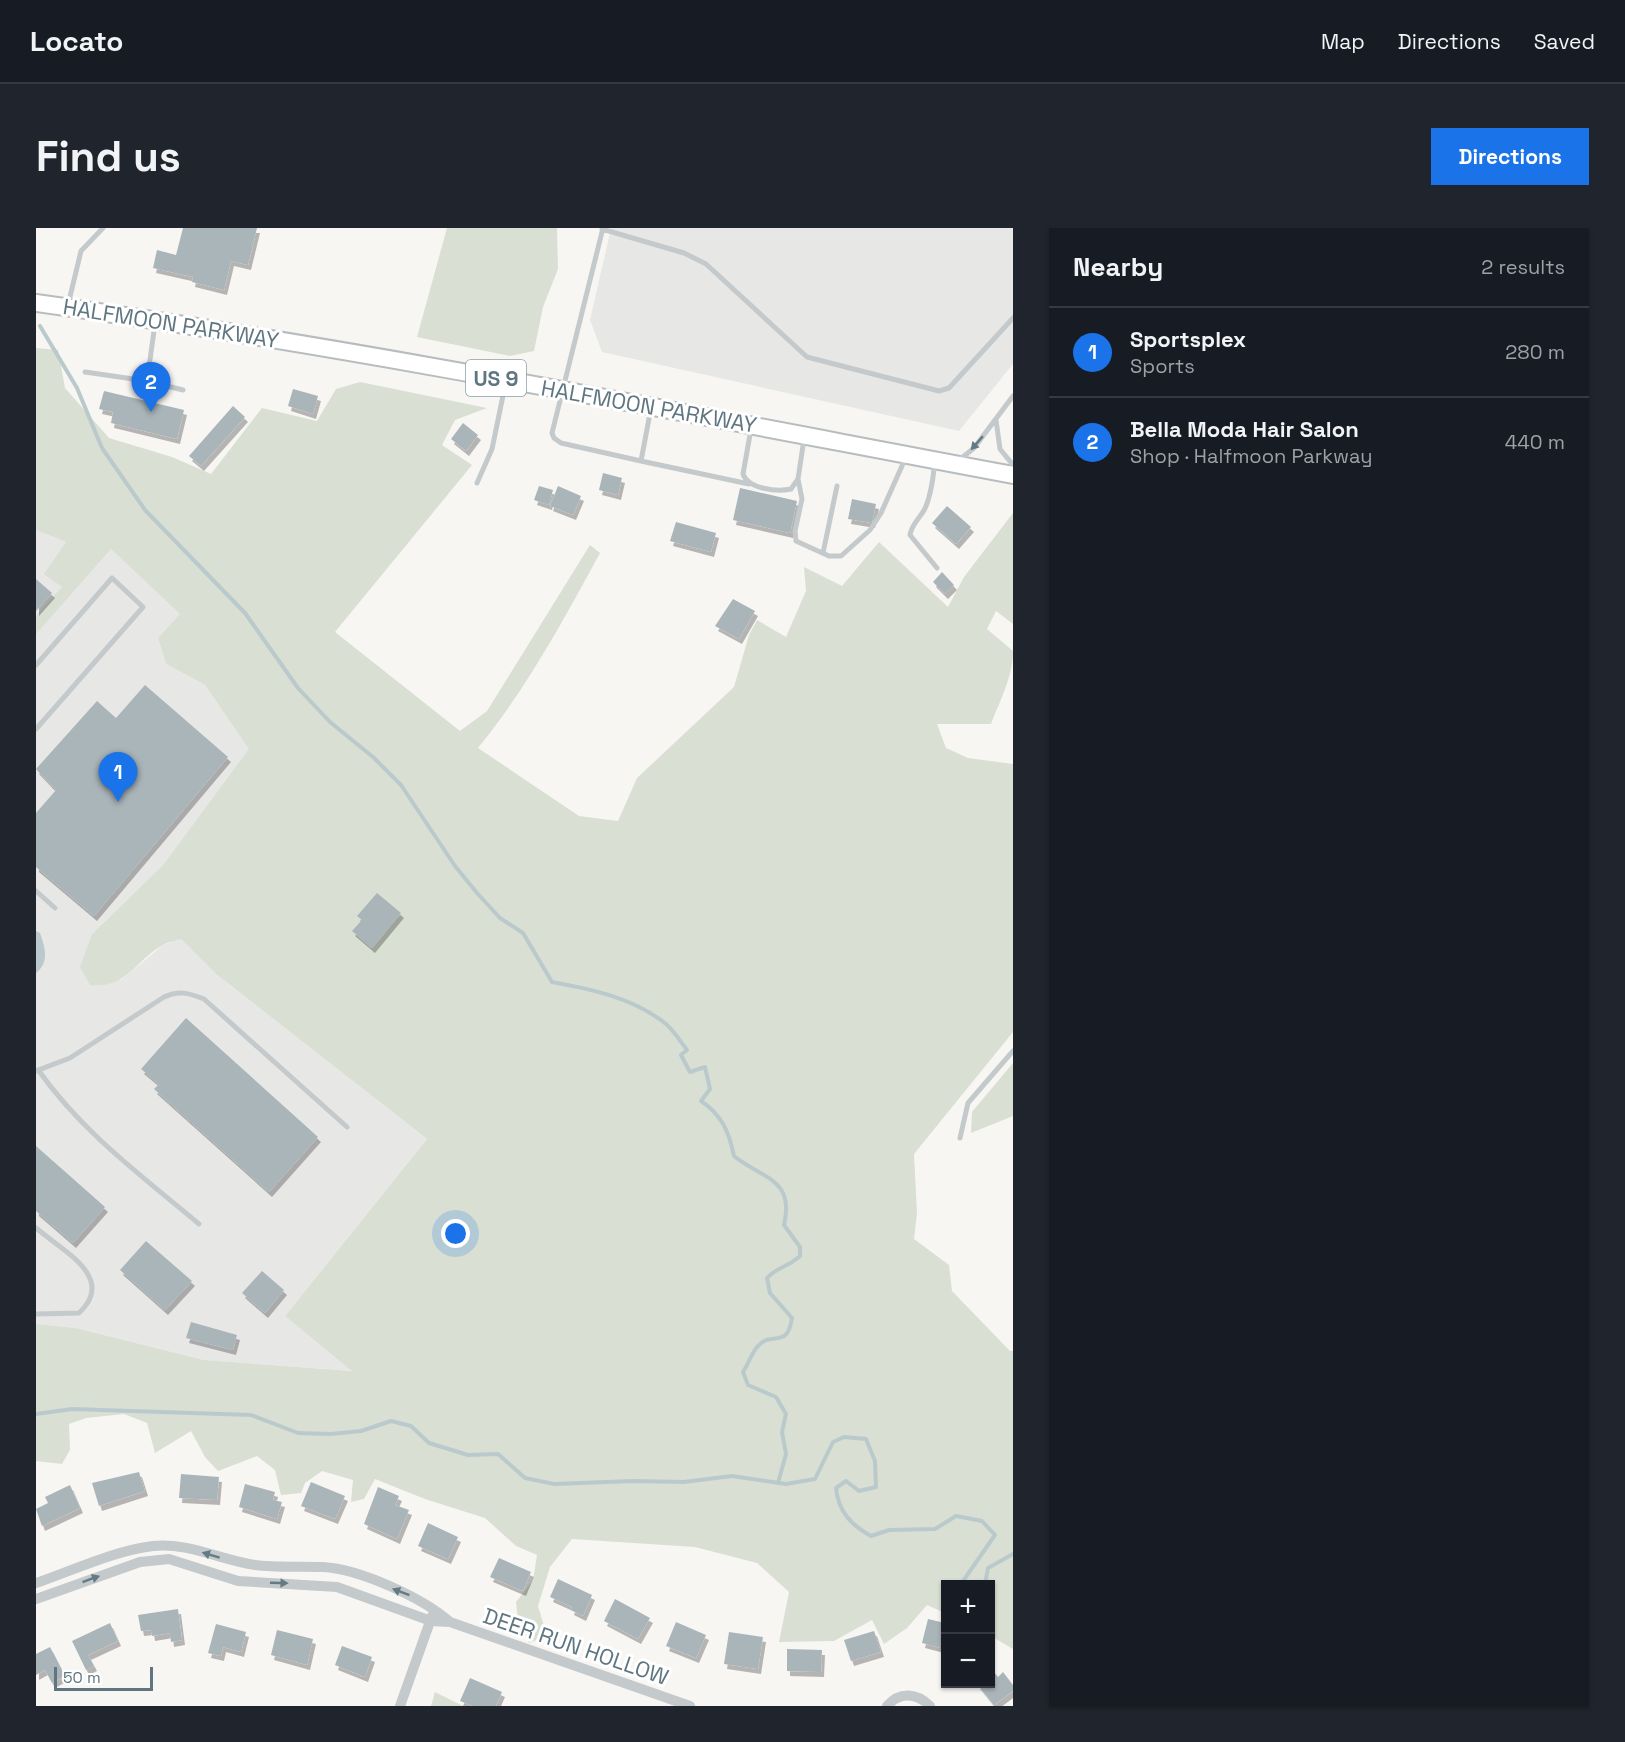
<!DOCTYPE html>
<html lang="en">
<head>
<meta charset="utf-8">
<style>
  :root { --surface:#171b24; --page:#20242c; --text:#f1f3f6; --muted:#9ea1a6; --line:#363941; --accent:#1a73e8 }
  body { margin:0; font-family:"Space Grotesk",sans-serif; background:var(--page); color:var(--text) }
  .controls { position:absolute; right:18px; bottom:18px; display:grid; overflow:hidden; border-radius:0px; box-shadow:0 2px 4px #0004 }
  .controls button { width:54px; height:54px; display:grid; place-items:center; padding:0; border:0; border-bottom:2px solid var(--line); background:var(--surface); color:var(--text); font:30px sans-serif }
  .scale { position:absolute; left:18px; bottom:15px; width:99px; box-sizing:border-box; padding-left:6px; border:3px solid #5f7681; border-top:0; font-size:16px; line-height:21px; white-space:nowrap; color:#5f7681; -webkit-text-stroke:4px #fff; paint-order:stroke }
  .you { position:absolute; left:420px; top:1006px; width:21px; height:21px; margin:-15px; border:4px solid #fff; border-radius:50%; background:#1a73e8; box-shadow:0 0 0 9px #1a73e833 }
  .badge { display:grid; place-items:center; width:39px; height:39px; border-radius:50%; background:var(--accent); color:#fff; font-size:20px; font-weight:700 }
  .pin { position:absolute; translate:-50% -50px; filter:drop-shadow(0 2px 3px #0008) }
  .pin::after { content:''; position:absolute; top:32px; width:21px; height:18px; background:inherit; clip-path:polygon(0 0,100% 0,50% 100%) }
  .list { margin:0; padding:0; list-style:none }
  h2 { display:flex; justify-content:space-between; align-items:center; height:78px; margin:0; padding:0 24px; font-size:26px }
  h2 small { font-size:20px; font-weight:400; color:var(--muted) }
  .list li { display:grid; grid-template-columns:39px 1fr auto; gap:18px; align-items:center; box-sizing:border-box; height:90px; padding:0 24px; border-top:2px solid var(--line) }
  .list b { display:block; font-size:22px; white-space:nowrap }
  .list p { margin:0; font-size:20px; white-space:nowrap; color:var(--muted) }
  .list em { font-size:20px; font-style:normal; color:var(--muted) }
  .map { position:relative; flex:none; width:977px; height:1478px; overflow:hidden; border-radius:0px }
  header { display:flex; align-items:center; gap:36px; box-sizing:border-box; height:84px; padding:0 30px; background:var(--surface); border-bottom:2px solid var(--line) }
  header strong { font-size:28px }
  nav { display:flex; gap:33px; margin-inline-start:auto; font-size:21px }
  .intro { display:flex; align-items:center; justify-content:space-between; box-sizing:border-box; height:144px; padding:0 36px }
  h1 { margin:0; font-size:42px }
  .button { padding:15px 27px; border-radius:0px; background:var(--accent); color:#fff; font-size:21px; font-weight:700 }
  main { display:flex; gap:36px; padding:0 36px }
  aside { flex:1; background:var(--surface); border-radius:0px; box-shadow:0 2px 4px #0004 }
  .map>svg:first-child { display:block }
</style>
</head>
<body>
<header>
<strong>Locato</strong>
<nav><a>Map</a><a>Directions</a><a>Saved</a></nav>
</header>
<div class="intro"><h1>Find us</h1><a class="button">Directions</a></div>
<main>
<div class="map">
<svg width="977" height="1478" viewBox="0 0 977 1478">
  <defs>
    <filter id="shadow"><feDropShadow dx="3" dy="5" stdDeviation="0" flood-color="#0004"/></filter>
  </defs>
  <rect width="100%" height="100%" fill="#f7f6f3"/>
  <path fill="#e7e8e6" d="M575,0H977V136L923,203L566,124L554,92Z
    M0,302L30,314L75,321L145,386L122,410L130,436L169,457L214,521L127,637L56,706L85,752L127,717L145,711L180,746L391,911L249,1088L318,1143L168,1132L40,1100L0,1096Z"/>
  <path fill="#d9dfd3" d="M411,0H521L522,41L507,79L498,123L474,128L381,109Z
    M0,120L22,122L29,160L73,210L136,229L175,246L226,180L281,193L300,161L324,154L451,180L419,192L406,217L436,237L299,404L424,503L451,483L554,317L564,325C527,393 491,460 442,520L543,588L582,593L601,550L698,459L713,407L721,392L750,409L770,363L768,339L806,358L843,314L912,379L928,349L977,285V396L960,383L951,401L977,423C977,448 964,473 955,496H901L910,520L932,530L977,536V804L878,926L881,985L878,1011L913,1037L916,1063L974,1123H977V1421L955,1408L954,1356H909V1385L891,1377L871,1400L848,1416L836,1392L798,1413L743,1414L753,1364L721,1335L659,1319L536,1311L514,1339L502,1378L511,1408L493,1415L482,1393L480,1374L497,1352L501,1327L480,1318L449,1290L389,1271L339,1251L328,1271L315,1274L317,1252L286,1243L269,1255L265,1265L245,1267L239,1242L221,1228L182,1243L169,1229L155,1203L119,1225L111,1195L88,1186L50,1190L33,1196L34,1222L26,1236L0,1233V1096L40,1100L168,1132L316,1143L249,1088L391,911L180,746L145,711C140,713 132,714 127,717C99,732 92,761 54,757L44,739L56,706L127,637L213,521L169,457L130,436L122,410L144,386L75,321L0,406V388L26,359L8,346L30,314L0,302Z
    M977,835V888L935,905L936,884Z
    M399,1464L427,1478H395Z"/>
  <path fill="#bacacc" d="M0,703L4,705C9,720 14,734 0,745Z"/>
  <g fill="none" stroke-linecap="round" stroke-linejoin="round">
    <path stroke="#bacacc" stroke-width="4" d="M4,98L41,160L66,220L109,282L209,385L262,460L294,494L337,529L365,557L419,638L441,665L464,690L487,705L516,754C555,761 598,770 630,796C638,803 644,813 651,822L645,827L654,844L669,839L674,861L665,873C686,887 693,904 698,928C726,951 759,950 748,997L764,1019V1028C751,1040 742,1038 731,1050L734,1065L756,1090C751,1122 737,1102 722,1118C716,1124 712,1137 707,1144L712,1157L740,1169L750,1186L746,1204L750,1226L742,1255
      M0,1186L36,1181L215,1187L262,1205L295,1206L325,1203L355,1193L375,1198L393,1215L432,1227L462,1226L489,1250L518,1256L597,1253L648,1254L696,1248L750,1256L779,1251L797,1214L808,1209L830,1211L839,1233L840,1259L823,1263L810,1253L800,1260C802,1283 815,1297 835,1308L853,1302L899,1301L920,1288L946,1293L959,1307L925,1356
      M949,1356L952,1340L977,1326"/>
  </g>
  <path fill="#aab5b9" filter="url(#shadow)" d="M147,0H221L212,37L195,33L188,62L156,54L157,49L117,40L121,22L140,27Z
    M257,161L282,168L277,186L252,178Z
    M68,163L148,182L141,211L75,195L77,184L63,181Z
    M197,178L209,189L165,238L153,228Z
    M427,195L442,207L430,223L415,211Z
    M567,245L586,250L582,267L563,262Z
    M503,258L517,262L513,277L498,272Z
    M522,258L545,268L537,287L514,278Z
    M704,260L761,273L754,305L697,292Z
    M816,271L840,276L836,295L812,291Z
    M911,278L935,299L920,316L896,295Z
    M640,294L680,305L675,324L634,313Z
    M906,344L918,357L909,366L897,354Z
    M0,351L16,365L0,383Z
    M697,371L719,383L703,411L679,398Z
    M109,457L192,529L58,688L0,639V585L20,562L0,541L61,473L80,490Z
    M341,665L365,685L336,720L316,703L326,692L321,688Z
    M150,790L282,909L233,964L118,861L123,856L105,841Z
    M0,918L69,979L37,1015L0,983Z
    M110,1013L156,1053L129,1082L84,1042Z
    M226,1043L248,1062L229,1085L206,1065Z
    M155,1094L201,1107L197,1122L150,1110Z
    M103,1244L109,1263L63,1278L56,1255Z
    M145,1246L183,1249L181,1272L143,1270Z
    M275,1254L309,1268L299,1291L265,1278Z
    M209,1256L239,1264L237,1272L246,1274L241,1291L203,1279Z
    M34,1257L44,1280L6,1298L0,1281L12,1275L9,1269Z
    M342,1259L363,1268L359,1277L373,1282L361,1311L328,1296Z
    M392,1295L422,1309L412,1331L382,1318Z
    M463,1330L495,1344L487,1363L454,1349Z
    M522,1351L556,1367L547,1388L535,1382L536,1379L514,1369Z
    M579,1371L614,1390L602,1411L568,1393Z
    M142,1381L146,1412L135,1414L134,1405L116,1408L115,1402L105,1403L102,1387Z
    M892,1391L909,1395V1421L886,1415Z
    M640,1394L670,1407L660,1430L630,1418Z
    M74,1395L82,1413L52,1427L58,1438L50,1442L36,1413Z
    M180,1396L210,1404L205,1424L187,1419L185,1428L172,1425Z
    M241,1402L277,1411L271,1437L235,1427Z
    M838,1403L845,1424L815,1433L808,1412Z
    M693,1404L727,1409L722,1441L688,1436Z
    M306,1418L336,1429L329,1449L299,1437Z
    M14,1419L29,1448L16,1455L9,1442L0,1447V1426Z
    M751,1421L786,1422L785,1444L751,1443Z
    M954,1439L962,1449L967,1444L977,1457V1463L958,1477L941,1456H954Z
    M434,1450L466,1464L460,1478H437L424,1473Z"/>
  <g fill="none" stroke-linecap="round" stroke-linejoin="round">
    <g stroke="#b7bcbf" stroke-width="20">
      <path id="primary" d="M0,75C328,121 652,186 977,247"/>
    </g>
    <path stroke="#c4c9cc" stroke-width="5" d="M567,0L516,205L518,210L525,215L605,233
      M566,1L648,25L670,36L771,129L903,163L913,160L977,90
      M32,77L45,23L67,0
      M49,144L111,153L119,96
      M111,153L147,162
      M615,180L605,233L713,256
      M960,192L964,221L977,237
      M715,201L707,246C712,261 741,264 755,261L762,251L768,211
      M922,233L938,220L977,168
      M899,234C897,249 896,264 890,278C886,289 876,294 874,307L901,340
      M762,251L766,271L759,303L760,313L793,328H805L834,302L845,285L870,229
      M441,255L456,221L470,153
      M787,325L801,258
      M0,437L76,350L107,379L0,501
      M0,663L19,680
      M0,843L34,830L128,769C143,762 153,765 168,771L311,899
      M3,843C46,904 106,948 163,996
      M924,910L932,875L977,823
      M0,1000C27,1023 81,1050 43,1085L0,1086"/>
    <path stroke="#c4c9cc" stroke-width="10" d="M0,1355C38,1342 77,1323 117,1318C151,1314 185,1332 219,1337C241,1340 264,1338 287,1339C324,1341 387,1370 414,1394
      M0,1371L104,1334L133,1331L202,1353L301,1359L395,1393L414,1394L654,1478
      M364,1478L396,1388
      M851,1478C864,1463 881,1465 894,1478"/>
    <use href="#primary" stroke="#fff" stroke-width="16"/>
  </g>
  <defs><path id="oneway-solid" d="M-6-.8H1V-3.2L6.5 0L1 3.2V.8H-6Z" transform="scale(1.5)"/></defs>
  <g fill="#647a85">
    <use href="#oneway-solid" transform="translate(941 215) rotate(131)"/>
    <use href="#oneway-solid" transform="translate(175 1327) rotate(-163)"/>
    <use href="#oneway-solid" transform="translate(55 1351) rotate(-20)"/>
    <use href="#oneway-solid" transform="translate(243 1355) rotate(2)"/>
    <use href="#oneway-solid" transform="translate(365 1364) rotate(-159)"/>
  </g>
  <g text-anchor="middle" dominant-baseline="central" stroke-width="6" stroke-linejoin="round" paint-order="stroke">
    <rect fill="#fff" stroke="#8f9fa7" stroke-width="1.5" x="430" y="132" width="60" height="36" rx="4.5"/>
    <g font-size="21" font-weight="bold" fill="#5f7681">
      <text x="460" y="150">US 9</text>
    </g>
    <g font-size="22" fill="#5f7681" stroke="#fff">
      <text transform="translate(135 95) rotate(9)">HALFMOON PARKWAY</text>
      <text transform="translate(613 178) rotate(10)">HALFMOON PARKWAY</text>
      <text transform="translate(540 1418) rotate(19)">DEER RUN HOLLOW</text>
    </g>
  </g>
</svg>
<div class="controls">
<button>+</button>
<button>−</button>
</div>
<div class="scale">50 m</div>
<div class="you"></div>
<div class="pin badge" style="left:82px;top:574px">1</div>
<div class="pin badge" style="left:115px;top:184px">2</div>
</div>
<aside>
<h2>Nearby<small>2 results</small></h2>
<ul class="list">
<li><span class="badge">1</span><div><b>Sportsplex</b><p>Sports</p></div><em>280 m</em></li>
<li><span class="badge">2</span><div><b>Bella Moda Hair Salon</b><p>Shop · Halfmoon Parkway</p></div><em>440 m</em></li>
</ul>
</aside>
</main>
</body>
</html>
